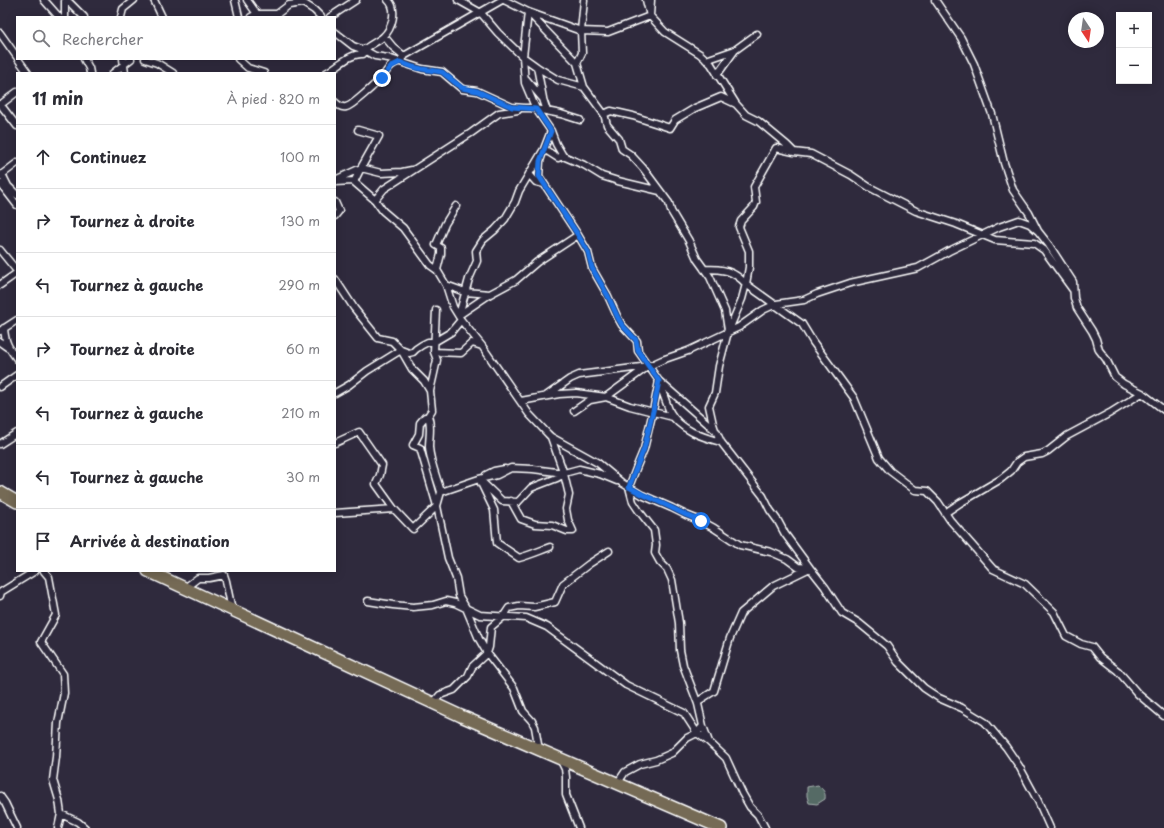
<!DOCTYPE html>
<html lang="fr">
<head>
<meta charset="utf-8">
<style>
  :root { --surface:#fff; --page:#f2f2f3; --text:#2b2b33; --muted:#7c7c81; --line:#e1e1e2 }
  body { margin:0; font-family:"Playpen Sans",sans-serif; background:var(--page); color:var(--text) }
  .controls { position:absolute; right:12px; top:12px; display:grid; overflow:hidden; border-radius:0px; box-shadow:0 2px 10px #0003 }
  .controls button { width:36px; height:36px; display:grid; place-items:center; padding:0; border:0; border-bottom:1px solid var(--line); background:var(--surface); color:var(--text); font:20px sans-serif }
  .compass { position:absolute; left:1068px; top:12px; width:36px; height:36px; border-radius:50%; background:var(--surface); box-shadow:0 2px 10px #0003; rotate:167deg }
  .stop { position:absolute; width:12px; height:12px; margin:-9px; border:3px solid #1a73e8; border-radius:50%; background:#fff }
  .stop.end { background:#1a73e8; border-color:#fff; box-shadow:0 1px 4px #0008 }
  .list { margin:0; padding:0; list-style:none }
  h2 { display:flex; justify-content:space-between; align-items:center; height:52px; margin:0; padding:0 16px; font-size:17px }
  h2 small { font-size:13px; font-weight:400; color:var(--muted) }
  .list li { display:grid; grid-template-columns:26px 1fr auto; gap:12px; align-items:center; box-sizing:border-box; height:64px; padding:0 16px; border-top:1px solid var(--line) }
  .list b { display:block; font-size:15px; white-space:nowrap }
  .list em { font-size:13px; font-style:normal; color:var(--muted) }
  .icon { flex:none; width:22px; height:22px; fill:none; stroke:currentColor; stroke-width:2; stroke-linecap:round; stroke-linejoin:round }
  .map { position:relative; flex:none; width:1164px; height:828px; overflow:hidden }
  .search { position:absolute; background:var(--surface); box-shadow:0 2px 10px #0003; left:16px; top:16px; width:320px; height:44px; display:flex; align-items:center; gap:10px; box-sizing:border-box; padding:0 14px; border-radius:0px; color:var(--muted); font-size:15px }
  .panel { position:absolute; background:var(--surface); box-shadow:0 2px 10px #0003; left:16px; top:72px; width:320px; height:500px; border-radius:0px }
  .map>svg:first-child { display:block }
</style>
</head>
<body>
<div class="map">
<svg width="1164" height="828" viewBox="0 0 1164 828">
  <rect width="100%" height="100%" fill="#2f2a3d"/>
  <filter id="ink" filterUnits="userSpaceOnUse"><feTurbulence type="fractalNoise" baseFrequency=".025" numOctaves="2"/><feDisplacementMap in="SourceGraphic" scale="8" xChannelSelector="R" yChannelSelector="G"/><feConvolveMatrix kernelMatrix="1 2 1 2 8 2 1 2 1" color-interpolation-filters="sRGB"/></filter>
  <g filter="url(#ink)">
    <path fill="#546a65" stroke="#aab4b2" d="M818,785C823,790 826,792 825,799L817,804L809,803L807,796V787Z"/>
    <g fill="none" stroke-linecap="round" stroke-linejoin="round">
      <g stroke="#fff" stroke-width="9">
        <path id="street" d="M44,0L59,17
          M67,0L84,17
          M154,0L162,17
          M235,0L239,17
          M247,0L257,14
          M458,0L481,13L498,33L523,57L537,67L558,80L584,87
          M504,0L528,12L581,31L608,32L650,16L646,0
          M651,0L650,16L665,32L700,54L711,64L736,104L746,115L758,121L787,145L794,152
          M935,0L961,38L974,64L992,114L1004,163L1013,190L1029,213L1038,231L1049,245L1073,282L1074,298L1077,308L1092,331L1096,339L1099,350L1106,359L1115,377L1124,384L1142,393L1164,410
          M528,12L523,57L525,83L536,109L551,131L556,144L563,156L558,158L544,149L540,161L539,176L578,235L588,252L592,268L608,296L618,318L622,325L637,341L638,351L659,381L716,431L721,442L763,496L770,510L778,521L785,534L810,568L773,586L741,613L730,638L714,691L700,700L698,704
          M528,12L577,63L584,87L604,114L607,125L619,139L622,149L631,155L643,168L669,203L671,211L689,241L697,259L710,277L725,311L728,330
          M65,17V0
          M121,17L123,9L134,0
          M251,17L257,14H277L289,5L303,3L314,10L321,17
          M330,17L356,0
          M335,32L353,46L364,50L375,56L388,58L422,69L442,72L462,89L477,91L512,107L524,108H531L561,114L580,120
          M0,33L17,57
          M384,36L393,47L404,56
          M360,54C366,46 376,43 383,37C392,29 398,9 388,0
          M18,59L28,73
          M84,59L89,68L90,73
          M123,59L125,73
          M145,59L157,63L173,73
          M238,59L248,68L264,73
          M706,60L735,50L757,34
          M577,63L582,53L581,31L584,0
          M537,67L543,98
          M113,73L131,59
          M326,73C337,67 350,53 363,54
          M717,75L735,50
          M526,79L543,99L547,111
          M335,102C338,105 341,108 346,107C352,106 377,83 382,77C385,74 388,68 392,65C398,61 399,63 404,56L502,0
          M0,104L17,126
          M0,105L17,92
          M604,114L611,111L633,116L670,128L675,120L695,108L721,97L736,104
          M563,156L584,165L602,176L618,181L660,191
          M2,174L8,186L17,195
          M529,174L536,182L544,184
          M0,176L17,163
          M335,180L361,168L381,173L402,172L412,170
          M335,182L353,181L375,200L383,211L403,228L430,265L437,270L446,285L453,307L461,320L482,346L529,414L548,434L551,437L598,463L622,483L642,495L672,508L686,515L701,521L714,528L740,545L771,552L787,559L798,567L810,568L825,587L842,613L859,623L887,646L898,662L924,688L939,698L962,708L985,722L1006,747L1019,766L1038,801L1050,828
          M354,182L361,168L379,136L358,130
          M0,183L17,205
          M375,200L384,189L471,133L499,113L518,110
          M335,202L339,211L335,216
          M0,250L17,271
          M704,269C723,269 733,270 746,284L802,324L813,342L854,398L879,458L890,471L915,490L927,491L938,502L950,520L993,569L1025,584L1054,612L1066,636L1081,644L1092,647L1100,657L1118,671L1138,694L1164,716
          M437,270L441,254V248L436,245L445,224L456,206
          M335,279L354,308L378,338L392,341L401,350L409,353L413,352L416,349L422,345L428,342H434L451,332L461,320
          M0,285L17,273
          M446,285L465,292L490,294
          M436,310L434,352L437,360L430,391L432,410L428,416L425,417L420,423L419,434L413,445L420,448L437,506L448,558L456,578L459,596L466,608L479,639L487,653L514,688L523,711L532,721L535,727L539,750
          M459,315L469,279L477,261L476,251L483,240L495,230L505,219L515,202L519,191L544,149L551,131
          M459,315L490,294L516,280L537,262L578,235
          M4,328C5,342 8,347 17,359
          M0,331L17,320
          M0,342L7,347
          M434,352L461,353L472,343L482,346
          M659,381L653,411L644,449L637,466L629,487L633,502L639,511L654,530L656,545L655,553L660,562L667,569L672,580L679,623L680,650L683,665L698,704L703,726L709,742
          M659,383C663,392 666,403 670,412C680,430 702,437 721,442
          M0,387L17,375
          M335,393L349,385L367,371L401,350L412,369L424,381L430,391
          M546,396L570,379L579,375L649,366L662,360L688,351L739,327L763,310L776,304L804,300L817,294L850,283L918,268L949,251L999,227L1019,220L1030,224L1038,231
          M521,401L559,394L576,393L606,397L630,406L673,417
          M574,411L590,400L606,397L647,367
          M428,416C432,426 429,436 429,447C430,462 437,478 441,492
          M715,430L713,424L709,406L715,393L719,366L728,332L742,299L746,284L749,267V251L739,227L741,221L754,207L756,202L754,187L776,148L794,152L811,154L851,175L869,187L916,211L956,224L995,240L1034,243L1044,250L1073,290
          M335,443L359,432L382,465L380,475L376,484L394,509
          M0,444L17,433
          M486,475L494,471L505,469
          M479,479L497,475L511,468L533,469L564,473L579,469L600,474L617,481
          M481,483L494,510L497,543L519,558C530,555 539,551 550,547
          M511,501L521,519L535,524L552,525L567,531H573L568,520L566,509L569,495L564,474
          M335,513L394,509L413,529L437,506L441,492L479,479L502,501L518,502L531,488L557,478L564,474L551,437
          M945,513L960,503L1001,479L1011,471L1017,462L1024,457L1042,454L1048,451L1067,436L1110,413L1142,393
          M44,571L49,577L56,615L41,642L63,674L64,693L58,723L56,757L53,780L59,800L61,814L58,828
          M185,588L198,578H209L224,575L226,581L232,610
          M0,596L1,592L35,571
          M368,601L393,605L413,607L433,605L446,601L455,603L480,615L526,618L547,627L626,685L684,713L697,733L703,726
          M433,703L440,695L454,690L468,676L472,667L487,653L489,647L491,627L503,617L509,608L519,606L534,607L555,602L563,584L589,564L609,551
          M560,759L565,769L566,777V795L579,828
          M617,784L625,772L640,764L656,760L672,753L687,738L697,733L709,742L726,758L742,793L750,807L758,815L765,828
          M0,796L5,803L17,828
          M61,814L78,822L85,828"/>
      </g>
      <g stroke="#fff" stroke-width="14">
        <path id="highway" d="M0,492L17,502
          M148,571L461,716L721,828"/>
      </g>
      <use href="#street" stroke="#2f2a3d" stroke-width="6"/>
      <use href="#highway" stroke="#756a55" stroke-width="11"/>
    </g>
  </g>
  <g fill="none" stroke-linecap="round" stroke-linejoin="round" filter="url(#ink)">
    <path stroke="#1a73e8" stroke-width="5" d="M382,78L392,66L400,62L413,67L422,69L442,72L462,88L477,91L512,107L536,109L551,131L540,161L539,176L578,235L588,252L592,268L608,296L618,318L622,325L636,340L638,351L659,381L653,411L644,449L637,466L629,487L642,494L672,508L686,515L701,521"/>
  </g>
</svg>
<div class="controls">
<button>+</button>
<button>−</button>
</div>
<svg class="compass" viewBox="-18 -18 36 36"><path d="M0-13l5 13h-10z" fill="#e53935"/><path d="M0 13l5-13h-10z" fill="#7c7c81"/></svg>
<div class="stop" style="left:701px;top:521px"></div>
<div class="stop end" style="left:382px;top:78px"></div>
<div class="search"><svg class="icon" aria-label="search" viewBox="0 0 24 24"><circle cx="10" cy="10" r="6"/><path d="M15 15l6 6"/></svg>Rechercher</div>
<section class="panel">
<h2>11 min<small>À pied · 820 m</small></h2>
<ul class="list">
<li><svg class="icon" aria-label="ahead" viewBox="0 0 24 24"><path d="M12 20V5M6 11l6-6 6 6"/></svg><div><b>Continuez</b></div><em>100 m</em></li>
<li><svg class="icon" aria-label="right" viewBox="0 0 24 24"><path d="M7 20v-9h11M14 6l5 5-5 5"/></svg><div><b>Tournez à droite</b></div><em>130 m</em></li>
<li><svg class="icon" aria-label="left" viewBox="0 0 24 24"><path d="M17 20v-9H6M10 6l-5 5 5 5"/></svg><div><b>Tournez à gauche</b></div><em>290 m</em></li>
<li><svg class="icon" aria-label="right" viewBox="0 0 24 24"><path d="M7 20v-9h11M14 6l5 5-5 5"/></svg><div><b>Tournez à droite</b></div><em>60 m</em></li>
<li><svg class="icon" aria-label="left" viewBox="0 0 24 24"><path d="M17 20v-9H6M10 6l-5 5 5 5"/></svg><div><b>Tournez à gauche</b></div><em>210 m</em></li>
<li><svg class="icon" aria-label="left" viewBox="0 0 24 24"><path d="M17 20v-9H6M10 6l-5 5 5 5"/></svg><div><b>Tournez à gauche</b></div><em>30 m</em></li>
<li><svg class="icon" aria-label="arrive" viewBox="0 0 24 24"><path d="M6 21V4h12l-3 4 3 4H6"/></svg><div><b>Arrivée à destination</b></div></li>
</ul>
</section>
</div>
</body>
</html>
